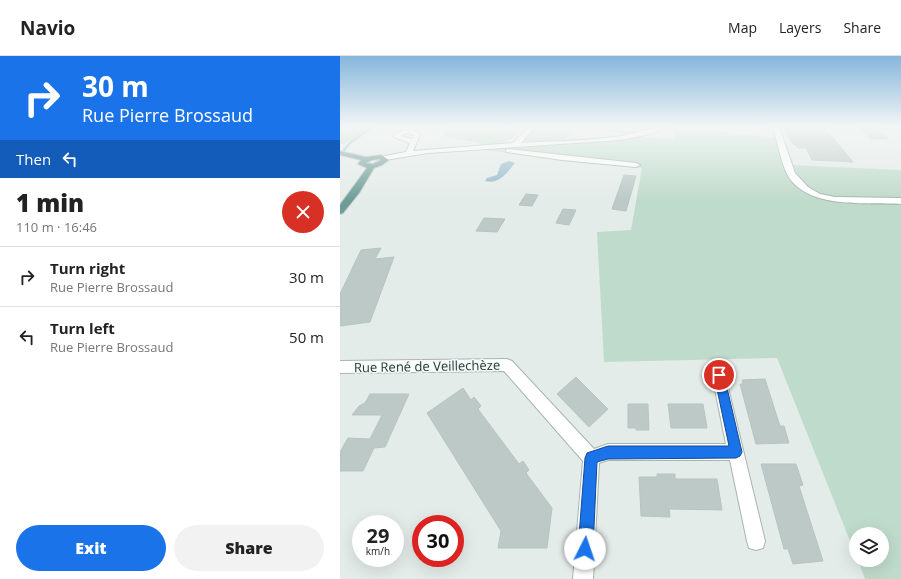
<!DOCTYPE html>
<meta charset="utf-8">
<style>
:root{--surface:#fff;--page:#f2f2f2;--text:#222;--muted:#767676;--line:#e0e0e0;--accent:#1a73e8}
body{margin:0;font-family:"Open Sans",sans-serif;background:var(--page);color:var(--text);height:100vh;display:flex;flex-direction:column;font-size:15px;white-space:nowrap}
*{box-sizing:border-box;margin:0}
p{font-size:13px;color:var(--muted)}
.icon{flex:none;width:22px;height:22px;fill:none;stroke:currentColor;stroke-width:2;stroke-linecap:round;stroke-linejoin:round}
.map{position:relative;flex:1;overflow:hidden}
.sheet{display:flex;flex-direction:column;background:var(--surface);width:340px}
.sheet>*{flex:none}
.top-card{background:#1a73e8;color:#fff;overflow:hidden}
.fabs{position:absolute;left:509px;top:471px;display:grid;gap:8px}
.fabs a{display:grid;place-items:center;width:40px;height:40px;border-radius:50%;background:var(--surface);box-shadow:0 4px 16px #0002;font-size:20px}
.speed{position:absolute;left:12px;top:459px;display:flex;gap:8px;font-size:20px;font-weight:700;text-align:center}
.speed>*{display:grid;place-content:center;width:52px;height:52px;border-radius:50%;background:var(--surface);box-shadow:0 4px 16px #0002;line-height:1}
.speed small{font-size:10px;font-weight:400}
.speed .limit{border:6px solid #d22;background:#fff;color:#111}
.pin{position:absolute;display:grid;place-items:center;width:34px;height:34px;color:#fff;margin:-17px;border:2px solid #fff;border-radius:50%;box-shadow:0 1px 4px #0007}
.me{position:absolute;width:44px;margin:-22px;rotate:4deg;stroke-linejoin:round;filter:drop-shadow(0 0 3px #0008)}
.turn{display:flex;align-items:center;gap:14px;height:84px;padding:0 16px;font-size:18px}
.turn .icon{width:52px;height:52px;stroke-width:2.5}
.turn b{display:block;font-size:28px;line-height:34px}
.then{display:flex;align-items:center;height:38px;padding:0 16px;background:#0003;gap:8px;font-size:15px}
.round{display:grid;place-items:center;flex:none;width:42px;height:42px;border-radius:21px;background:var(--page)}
.summary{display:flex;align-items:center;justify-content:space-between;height:68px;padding:0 16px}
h1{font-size:24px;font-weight:800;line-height:30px}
.button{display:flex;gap:8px;margin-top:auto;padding:8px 16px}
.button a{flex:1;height:46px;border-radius:24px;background:var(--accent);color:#fff;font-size:16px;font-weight:800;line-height:46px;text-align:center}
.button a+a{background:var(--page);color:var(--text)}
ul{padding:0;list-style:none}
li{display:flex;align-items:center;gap:12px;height:60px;padding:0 16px;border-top:1px solid var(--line)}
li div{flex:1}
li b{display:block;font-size:15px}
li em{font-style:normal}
header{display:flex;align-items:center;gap:24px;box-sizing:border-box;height:56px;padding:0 20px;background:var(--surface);border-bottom:1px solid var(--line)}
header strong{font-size:19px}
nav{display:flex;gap:22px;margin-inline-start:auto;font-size:14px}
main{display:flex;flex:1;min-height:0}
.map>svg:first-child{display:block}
.green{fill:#bfdbcb}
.water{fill:#92bacb}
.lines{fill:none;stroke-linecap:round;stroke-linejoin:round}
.stream{stroke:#92bacb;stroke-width:2.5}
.building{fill:#bcc9c6;stroke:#b7c5c1}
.minor-casing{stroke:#a7b4b1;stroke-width:2}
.major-casing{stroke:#c2c8c8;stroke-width:2}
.minor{fill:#fff;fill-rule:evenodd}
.major{fill:#6d9d97;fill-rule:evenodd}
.route{fill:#1a73e8;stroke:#114b97}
.labels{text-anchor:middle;stroke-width:3;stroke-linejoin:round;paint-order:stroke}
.near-street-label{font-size:13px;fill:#253c39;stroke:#f4f9f7}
</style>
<header>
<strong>Navio</strong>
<nav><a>Map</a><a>Layers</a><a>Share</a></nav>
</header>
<main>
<section class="sheet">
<div class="top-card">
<div class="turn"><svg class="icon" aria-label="right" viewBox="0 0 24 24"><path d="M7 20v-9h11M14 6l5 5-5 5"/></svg><div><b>30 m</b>Rue Pierre Brossaud</div></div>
<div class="then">Then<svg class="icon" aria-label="left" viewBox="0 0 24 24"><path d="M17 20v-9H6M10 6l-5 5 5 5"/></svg></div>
</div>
<div class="summary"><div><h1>1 min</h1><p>110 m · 16:46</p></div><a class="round" style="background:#d93025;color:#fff"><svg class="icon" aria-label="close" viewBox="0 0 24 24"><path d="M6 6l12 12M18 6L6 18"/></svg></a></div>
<ul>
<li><svg class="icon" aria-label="right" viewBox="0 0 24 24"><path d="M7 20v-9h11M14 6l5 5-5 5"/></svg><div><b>Turn right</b><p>Rue Pierre Brossaud</p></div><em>30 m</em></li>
<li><svg class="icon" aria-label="left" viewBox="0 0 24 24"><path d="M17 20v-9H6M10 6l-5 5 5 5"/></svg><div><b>Turn left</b><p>Rue Pierre Brossaud</p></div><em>50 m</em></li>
</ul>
<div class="button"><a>Exit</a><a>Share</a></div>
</section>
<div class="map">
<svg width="561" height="523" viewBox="0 0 561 523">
<rect width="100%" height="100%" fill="#e4ece9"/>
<g class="green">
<polygon points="0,71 29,71 16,82 0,89"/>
<path d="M 108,71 L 185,71 C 168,87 166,88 142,89 L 140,87 L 103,80 Z"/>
<polygon points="197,71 318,71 295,78 234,73 225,84 187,87 184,84"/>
<polygon points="333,72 389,76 389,78 444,82 445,93 450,109 561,114 561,523 525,523 518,504 542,504 542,478 516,478 516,500 437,302 264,306 257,176 291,174 302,112 144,94 297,81 334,83"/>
</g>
<path class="water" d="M 169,105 L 175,107 C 167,117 158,129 145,125 L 147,122 L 157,119 L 161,108 Z"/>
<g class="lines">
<polyline class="stream" points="4,94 10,87 32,71"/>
</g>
<g class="building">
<polygon points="443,71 484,71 513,106 472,104 466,92 458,92 456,89 453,88"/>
<polygon points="518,71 533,71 549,83 531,83"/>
<polygon points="284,119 296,120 286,155 272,153"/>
<polygon points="186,138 198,139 192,150 179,149"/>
<polygon points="223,153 236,154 229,169 216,167"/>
<polygon points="144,162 165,163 157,176 136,175"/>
<polygon points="41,192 35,203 54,201 30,266 0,270 0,238 21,194"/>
<polygon points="236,321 268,353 249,371 217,338"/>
<polygon points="425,323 440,370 444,370 449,387 416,388 400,328 403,328 402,324"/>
<polygon points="123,332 131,344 134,341 141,350 138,353 179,408 183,405 189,414 186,417 212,452 207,492 158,492 161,475 87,357"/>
<polygon points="30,338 69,338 45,391 34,392 23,415 0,415 0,396 8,382 30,383 42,359 12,359 19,350 25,347"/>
<polygon points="288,348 308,348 309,374 296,374 296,372 288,372"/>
<polygon points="328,348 363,348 367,372 331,372"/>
<polygon points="421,408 456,408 463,429 459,430 483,505 453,508 448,493 444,493"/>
<polygon points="317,418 335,418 335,423 377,423 382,454 329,453 330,461 301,460 299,421 317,421"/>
</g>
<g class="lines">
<defs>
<g id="minor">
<path d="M 189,71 L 195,71 L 181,87 C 214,85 248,85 281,80 C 292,78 317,70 326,71 L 310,78 L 280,84 L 88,97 L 45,104 L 41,102 L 45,100 L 66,96 L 70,87 L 54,81 L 55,78 C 63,73 73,71 80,78 L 73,95 L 173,87 ZM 67,77 L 74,79 L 72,83 L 60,80 Z"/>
<path d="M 433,71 L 439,71 L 455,117 L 468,131 L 480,138 L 495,141 L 561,142 L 561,148 C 527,146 466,154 447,118 C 441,106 437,84 433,71 Z"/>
<polygon points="168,93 296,107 300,109 296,111 222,104 166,96 166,94"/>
<polygon points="167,303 172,305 254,393 268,388 386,388 372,319 374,315 379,313 384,315 425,485 423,492 416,494 409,492 407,485 390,404 268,404 259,407 253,523 233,523 243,405 164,315 0,317 0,305"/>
</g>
<path id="major" d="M 0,95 L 26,101 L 41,99 L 49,104 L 42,109 L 34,112 L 19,137 L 3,157 L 0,158 L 0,149 L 27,112 L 18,108 L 21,104 L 0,99 ZM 39,103 L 41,104 L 33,108 L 26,107 L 32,104 Z"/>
</defs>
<use href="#minor" class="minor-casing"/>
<use href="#major" class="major-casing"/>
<use href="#minor" class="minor"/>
<use href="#major" class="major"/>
</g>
<linearGradient id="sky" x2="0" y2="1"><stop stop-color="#85b6dc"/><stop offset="0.49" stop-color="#f3f6f5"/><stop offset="1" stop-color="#f3f6f5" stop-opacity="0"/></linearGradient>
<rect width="561" height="144" fill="url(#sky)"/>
<polygon class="route" points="379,314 383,315 384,319 402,396 400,400 396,402 268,403 257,406 253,493 251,498 245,500 240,498 238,493 245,402 247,397 268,390 389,390 374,319 375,315"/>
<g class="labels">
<g class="near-street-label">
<text transform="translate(87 310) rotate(-1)" y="5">Rue René de Veillechèze</text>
</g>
</g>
</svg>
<div class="fabs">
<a><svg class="icon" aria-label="layers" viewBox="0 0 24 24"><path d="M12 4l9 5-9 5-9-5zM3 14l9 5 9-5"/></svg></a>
</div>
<div class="speed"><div>29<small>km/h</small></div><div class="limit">30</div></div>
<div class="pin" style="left:379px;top:319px;background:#d93025"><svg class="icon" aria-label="arrive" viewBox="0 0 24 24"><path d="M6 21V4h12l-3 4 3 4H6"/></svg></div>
<svg class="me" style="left:245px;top:493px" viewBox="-20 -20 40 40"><circle r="19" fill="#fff"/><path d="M0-13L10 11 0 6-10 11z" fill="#1a73e8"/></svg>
</div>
</main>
